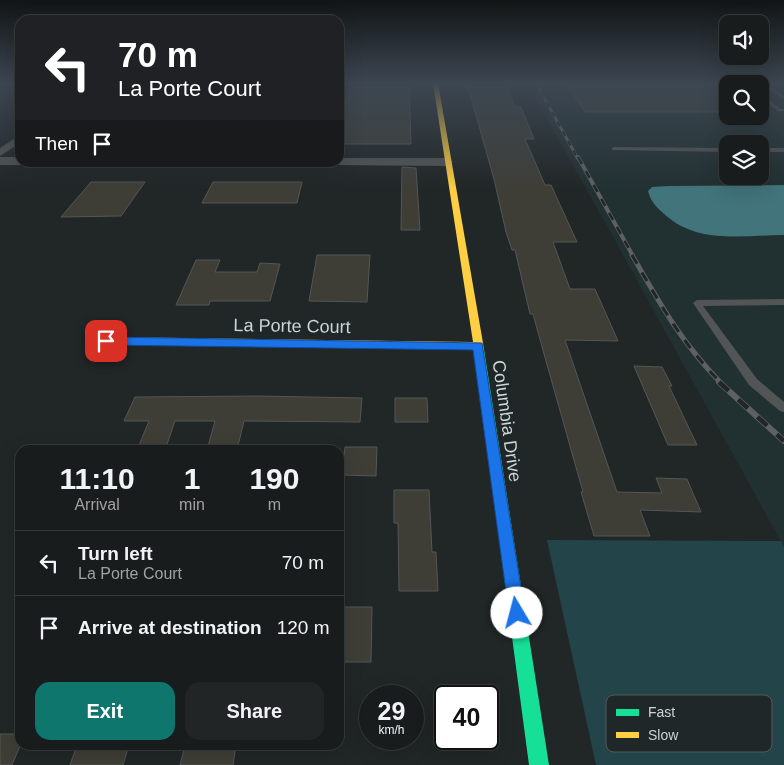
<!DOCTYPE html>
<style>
:root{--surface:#191c1c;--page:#222525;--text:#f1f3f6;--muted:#9fa1a3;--line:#373a3b;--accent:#0f766e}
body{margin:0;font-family:Arial,sans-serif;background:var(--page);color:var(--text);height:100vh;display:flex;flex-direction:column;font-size:19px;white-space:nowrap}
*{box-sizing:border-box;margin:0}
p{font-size:16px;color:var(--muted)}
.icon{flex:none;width:28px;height:28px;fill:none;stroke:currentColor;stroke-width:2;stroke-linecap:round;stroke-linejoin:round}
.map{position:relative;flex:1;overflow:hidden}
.side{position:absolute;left:15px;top:445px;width:329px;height:305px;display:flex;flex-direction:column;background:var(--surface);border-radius:15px;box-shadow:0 5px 20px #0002,0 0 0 1px var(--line)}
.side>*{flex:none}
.guide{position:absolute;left:15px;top:15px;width:329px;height:152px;border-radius:15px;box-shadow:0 5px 20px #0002,0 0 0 1px var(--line);background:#202124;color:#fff;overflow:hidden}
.controls{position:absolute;left:719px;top:15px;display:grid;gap:10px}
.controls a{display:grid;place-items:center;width:50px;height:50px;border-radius:10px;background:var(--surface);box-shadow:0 5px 20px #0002,0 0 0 1px var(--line);font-size:25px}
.speed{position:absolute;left:359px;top:685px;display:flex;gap:10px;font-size:25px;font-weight:700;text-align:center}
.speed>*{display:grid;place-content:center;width:65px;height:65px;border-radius:50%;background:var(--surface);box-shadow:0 5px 20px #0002,0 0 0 1px var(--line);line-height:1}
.speed small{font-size:12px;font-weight:400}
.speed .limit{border:2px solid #111;border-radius:8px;background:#fff;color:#111}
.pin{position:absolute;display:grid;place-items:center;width:42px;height:42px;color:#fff;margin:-21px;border-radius:10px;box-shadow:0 2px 8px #0006}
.me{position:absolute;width:55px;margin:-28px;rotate:352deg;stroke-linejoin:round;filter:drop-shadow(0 0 4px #0008)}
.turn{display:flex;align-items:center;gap:18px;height:105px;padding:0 20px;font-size:22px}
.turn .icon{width:65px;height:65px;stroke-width:2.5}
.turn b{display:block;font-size:35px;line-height:42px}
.then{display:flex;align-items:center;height:48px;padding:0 20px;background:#0003;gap:10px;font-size:19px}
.eta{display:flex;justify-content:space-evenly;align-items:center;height:85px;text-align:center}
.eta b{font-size:30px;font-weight:700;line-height:35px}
.cta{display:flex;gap:10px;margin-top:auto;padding:10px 20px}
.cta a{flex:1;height:58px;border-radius:15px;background:var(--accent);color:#fff;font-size:20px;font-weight:700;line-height:58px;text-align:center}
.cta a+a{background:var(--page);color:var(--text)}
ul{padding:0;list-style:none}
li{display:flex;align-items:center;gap:15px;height:65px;padding:0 20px;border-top:1px solid var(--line)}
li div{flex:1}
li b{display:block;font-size:19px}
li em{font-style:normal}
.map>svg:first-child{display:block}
.built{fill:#213031;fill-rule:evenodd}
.green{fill:#234549}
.water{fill:#42747b}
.building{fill:#3e3e37;stroke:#555655}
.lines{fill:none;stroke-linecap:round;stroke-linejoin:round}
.lane{fill:#525555;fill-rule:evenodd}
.street{fill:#525555;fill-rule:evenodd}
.fast{fill:#16e098;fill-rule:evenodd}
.slow{fill:#ffcf43;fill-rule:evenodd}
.rail-far3-casing{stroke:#5e6161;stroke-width:3}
.rail-far2-casing{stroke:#5e6161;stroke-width:4}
.rail-far1-casing{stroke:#5e6161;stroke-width:5}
.rail-casing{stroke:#5e6161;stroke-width:6}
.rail-far3{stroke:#1f2728;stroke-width:2;stroke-dasharray:5.5;stroke-linecap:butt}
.rail-far2{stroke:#1f2728;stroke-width:2.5;stroke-dasharray:8;stroke-linecap:butt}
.rail-far1{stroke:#1f2728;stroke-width:3;stroke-dasharray:10;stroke-linecap:butt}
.rail{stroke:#1f2728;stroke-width:4.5;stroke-dasharray:13;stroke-linecap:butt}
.route{fill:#1a73e8;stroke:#114b97}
.labels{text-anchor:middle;stroke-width:5;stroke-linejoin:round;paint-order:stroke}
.street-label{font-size:18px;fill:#ced3d4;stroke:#1f2728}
.key{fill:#1f2728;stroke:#545b5c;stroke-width:1}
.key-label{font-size:14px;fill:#ced3d4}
</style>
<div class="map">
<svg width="784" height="765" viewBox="0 0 784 765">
<rect width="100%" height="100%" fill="#212626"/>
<path class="built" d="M 527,83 L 784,83 L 784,547 L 608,228 ZM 728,84 L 760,84 L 760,116 L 728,116 ZM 728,144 L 760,144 L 760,176 L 728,176 Z"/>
<polygon class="green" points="547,540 781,541 784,547 784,765 596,765"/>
<path class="water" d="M 784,185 L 784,235 C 745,235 701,244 669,218 C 659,210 651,203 648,191 L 652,187 L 668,186 Z"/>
<g class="building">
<polygon points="565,83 708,83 728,99 728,112 585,112"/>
<polygon points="348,87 409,87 411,144 339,144"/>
<polygon points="468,87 506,87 515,107 521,107 534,139 525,139 545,185 551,185 577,242 553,242 570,289 595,289 618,341 565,340 617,492 662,493 656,478 687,479 701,512 640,510 650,536 594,536 581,492 583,492 544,354 533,314 530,314 515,250 512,250 506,232 494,179"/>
<polygon points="402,167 416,168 420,230 401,230"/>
<polygon points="91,182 145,182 121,216 61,217"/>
<polygon points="213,182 302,182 297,203 202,203"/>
<polygon points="317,255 370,255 367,302 309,301"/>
<polygon points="196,260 220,260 215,272 257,272 260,263 280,264 270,301 210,301 209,305 176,305"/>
<polygon points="634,366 662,367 672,386 669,386 697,445 668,445"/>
<polygon points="258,396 362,398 360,422 244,421 237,450 207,450 215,421 175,421 165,450 137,450 149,421 124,421 135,397"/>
<polygon points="395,398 427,398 428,422 395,422"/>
<polygon points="345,447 377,447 376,476 342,475"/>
<polygon points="394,490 429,490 432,552 436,552 438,591 399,591 398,523 394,523"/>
<polygon points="339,607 372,607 371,662 339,662"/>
<polygon points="0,734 20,734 20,746 12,765 0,765"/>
<polygon points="77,745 129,745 123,765 70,765"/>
<polygon points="185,745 236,745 233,765 180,765"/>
</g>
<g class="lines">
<g class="lane">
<polygon points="760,83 766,83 784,96 784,99"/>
<polygon points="760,94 781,109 784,109 784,111 778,111 760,97"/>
<polygon points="614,147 728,148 728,152 612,150 612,148"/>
<rect x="760" y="148" width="24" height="4"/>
<polygon points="784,299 784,305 703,306 757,379 784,402 784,412 780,411 749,385 693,303 697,300"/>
</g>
<g class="street">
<polygon points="20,135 20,143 0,156 0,148"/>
<polygon points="0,157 20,157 20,162 25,162 20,165 0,165"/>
<polygon points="339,158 447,158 453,162 447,166 335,165 333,162 339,162"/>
</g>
<polygon class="fast" points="478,339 483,343 549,765 529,765 473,343"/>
<polygon class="slow" points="433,83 438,83 483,343 482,349 102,344 101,341 102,338 106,337 473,342"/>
<defs>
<polyline id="rail-far3" points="536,83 578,159"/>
<polyline id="rail-far2" points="578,157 633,256"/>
<path id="rail-far1" d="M 632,255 C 660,304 681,342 721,383"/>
<polyline id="rail" points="719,382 784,441"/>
</defs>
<use href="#rail-far3" class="rail-far3-casing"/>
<use href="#rail-far2" class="rail-far2-casing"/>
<use href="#rail-far1" class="rail-far1-casing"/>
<use href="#rail" class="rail-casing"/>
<use href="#rail-far3" class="rail-far3"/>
<use href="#rail-far2" class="rail-far2"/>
<use href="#rail-far1" class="rail-far1"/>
<use href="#rail" class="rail"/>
</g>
<linearGradient id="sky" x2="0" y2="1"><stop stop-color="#121515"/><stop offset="0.44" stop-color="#3d4752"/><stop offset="1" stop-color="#3d4752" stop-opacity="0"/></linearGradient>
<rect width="784" height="190" fill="url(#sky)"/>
<polygon class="route" points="106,337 482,343 525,613 523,618 517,621 511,618 509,613 473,350 106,345 101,341"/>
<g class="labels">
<g class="street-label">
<text transform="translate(292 326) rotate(1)" y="6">La Porte Court</text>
<text transform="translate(507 421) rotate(82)" y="6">Columbia Drive</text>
</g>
</g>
<rect x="606" y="695" width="166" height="57" rx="8" class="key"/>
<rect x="616" y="709" width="23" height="7" fill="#16e098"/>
<rect x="616" y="732" width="23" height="6" fill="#ffcf43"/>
<g class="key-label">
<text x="648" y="717">Fast</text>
<text x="648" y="740">Slow</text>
</g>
</svg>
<div class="controls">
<a><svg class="icon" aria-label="sound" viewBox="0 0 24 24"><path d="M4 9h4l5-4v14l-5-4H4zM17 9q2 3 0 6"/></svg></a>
<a><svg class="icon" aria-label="search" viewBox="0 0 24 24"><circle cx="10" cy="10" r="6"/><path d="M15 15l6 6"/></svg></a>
<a><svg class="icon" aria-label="layers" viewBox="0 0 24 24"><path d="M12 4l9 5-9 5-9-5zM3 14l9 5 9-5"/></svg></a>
</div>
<div class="speed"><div>29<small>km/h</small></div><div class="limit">40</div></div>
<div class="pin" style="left:106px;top:341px;background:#d93025"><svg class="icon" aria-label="arrive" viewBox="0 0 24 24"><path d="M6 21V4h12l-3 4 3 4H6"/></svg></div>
<svg class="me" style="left:517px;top:613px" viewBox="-20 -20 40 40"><circle r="19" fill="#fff"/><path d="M0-13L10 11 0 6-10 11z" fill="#1a73e8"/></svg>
<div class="guide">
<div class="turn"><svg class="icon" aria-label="left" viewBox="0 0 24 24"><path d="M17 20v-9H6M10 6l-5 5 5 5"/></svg><div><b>70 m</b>La Porte Court</div></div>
<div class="then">Then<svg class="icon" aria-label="arrive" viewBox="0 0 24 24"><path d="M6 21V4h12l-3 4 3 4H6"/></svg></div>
</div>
<section class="side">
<div class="eta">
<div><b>11:10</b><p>Arrival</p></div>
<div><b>1</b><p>min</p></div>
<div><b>190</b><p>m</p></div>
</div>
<ul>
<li><svg class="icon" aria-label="left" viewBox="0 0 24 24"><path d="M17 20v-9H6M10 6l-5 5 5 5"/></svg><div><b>Turn left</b><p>La Porte Court</p></div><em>70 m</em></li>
<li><svg class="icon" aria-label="arrive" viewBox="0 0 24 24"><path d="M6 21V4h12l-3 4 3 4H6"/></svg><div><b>Arrive at destination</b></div><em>120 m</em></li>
</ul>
<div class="cta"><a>Exit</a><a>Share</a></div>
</section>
</div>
